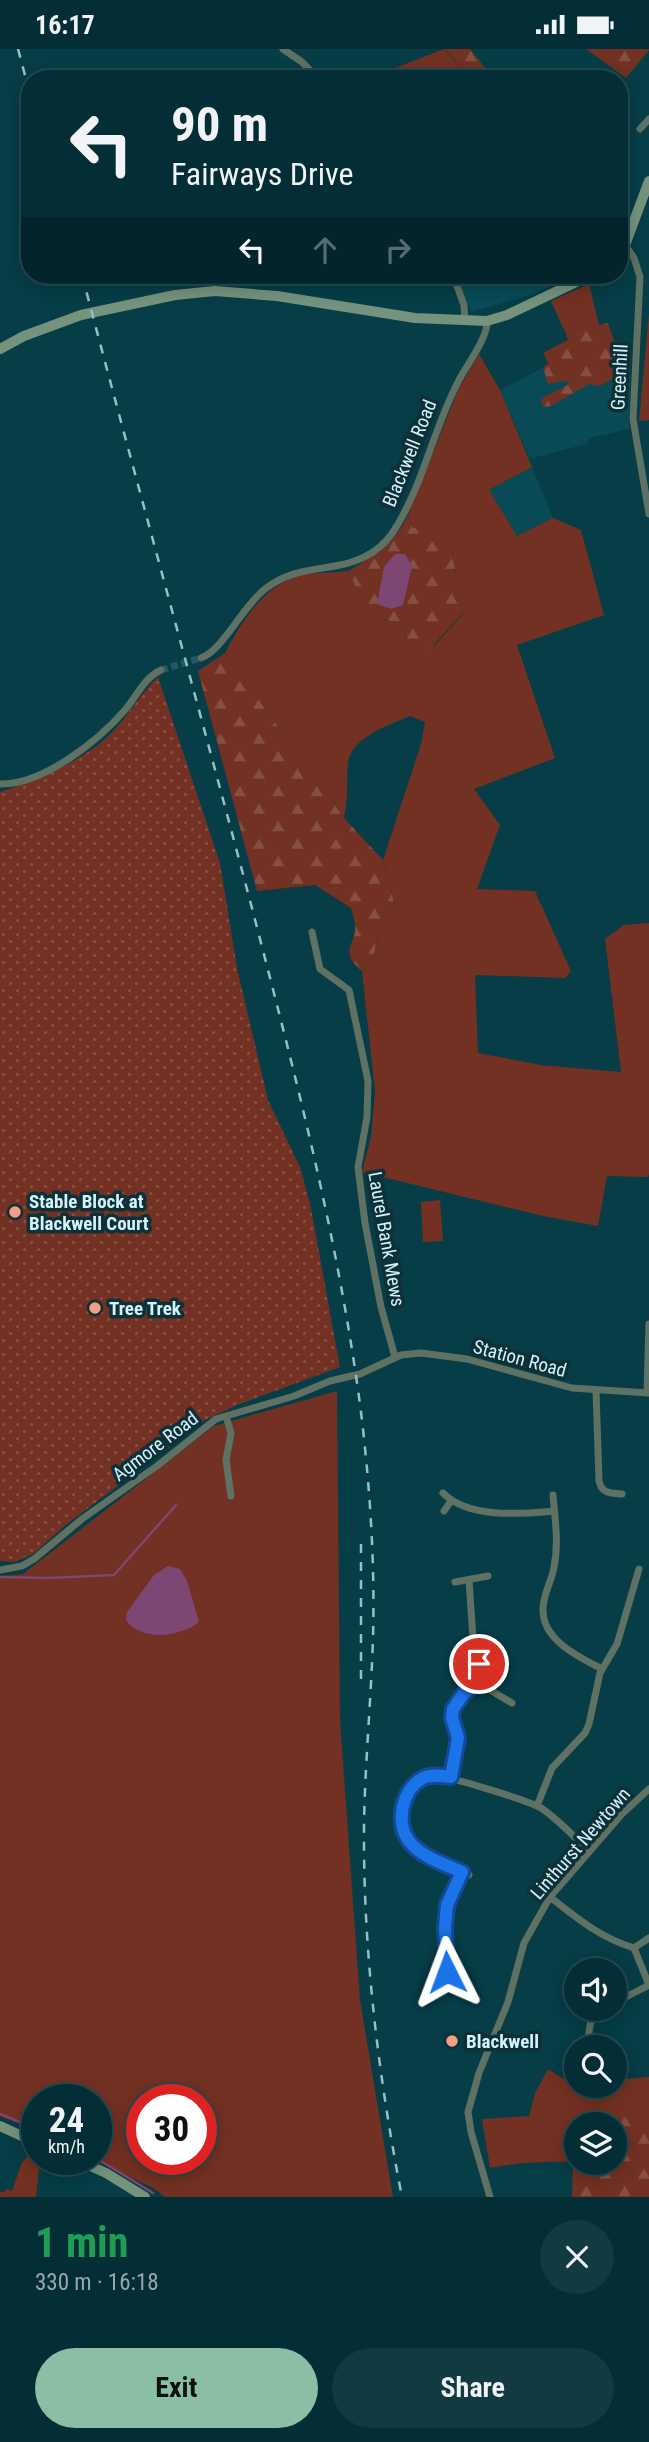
<!DOCTYPE html>
<meta charset="utf-8">
<style>
:root{--surface:#042e35;--page:#123a41;--text:#f1f3f6;--muted:#97a8ad;--line:#254a50;--accent:#8abfa5}
body{margin:0;font-family:"Roboto Condensed",sans-serif;background:var(--page);color:var(--text);height:100vh;display:flex;flex-direction:column;font-size:26px;white-space:nowrap}
*{box-sizing:border-box;margin:0}
p{font-size:23px;color:var(--muted)}
.icon{flex:none;width:38px;height:38px;fill:none;stroke:currentColor;stroke-width:2;stroke-linecap:round;stroke-linejoin:round}
.map{position:relative;height:2148px;overflow:hidden}
.sheet{display:flex;flex-direction:column;background:var(--surface);flex:1}
.sheet>*{flex:none}
.banner{position:absolute;left:21px;top:21px;width:607px;height:214px;border-radius:28px;box-shadow:0 4px 18px #0003,0 0 0 2px var(--line);background:#042e35;color:var(--text);overflow:hidden}
.fabs{position:absolute;left:564px;top:1909px;display:grid;gap:14px}
.fabs a{display:grid;place-items:center;width:63px;height:63px;border-radius:50%;background:var(--surface);box-shadow:0 4px 18px #0003,0 0 0 2px var(--line);font-size:35px}
.speed{position:absolute;left:21px;top:2035px;display:flex;gap:14px;font-size:35px;font-weight:700;text-align:center}
.speed>*{display:grid;place-content:center;width:91px;height:91px;border-radius:50%;background:var(--surface);box-shadow:0 4px 18px #0003,0 0 0 2px var(--line);line-height:1}
.speed small{font-size:18px;font-weight:400}
.speed .limit{border:10px solid #d22;background:#fff;color:#111}
.pin{position:absolute;display:grid;place-items:center;width:60px;height:60px;color:#fff;margin:-30px;border:4px solid #fff;border-radius:50%;box-shadow:0 2px 7px #0007}
.me{position:absolute;width:77px;margin:-38px;rotate:357deg;stroke-linejoin:round;filter:drop-shadow(0 0 5px #0008)}
.turn{display:flex;align-items:center;gap:24px;height:147px;padding:0 35px;font-size:32px}
.turn .icon{width:91px;height:91px;stroke-width:2.5}
.turn b{display:block;font-size:49px;line-height:60px}
.lanes{display:flex;align-items:center;height:66px;padding:0 35px;background:#0003;justify-content:center;gap:35px;direction:ltr}
.lanes .off{opacity:.35}
.round{display:grid;place-items:center;flex:none;width:74px;height:74px;border-radius:37px;background:var(--page)}
.headline{display:flex;align-items:center;justify-content:space-between;height:119px;padding:0 35px}
h1{font-size:42px;font-weight:700;line-height:52px;color:#1e9e55}
.primary-button{display:flex;gap:14px;margin-top:auto;padding:14px 35px}
.primary-button a{flex:1;height:80px;border-radius:42px;background:var(--accent);color:#111;font-size:28px;font-weight:700;line-height:80px;text-align:center}
.primary-button a+a{background:var(--page);color:var(--text)}
.status{display:flex;justify-content:space-between;align-items:center;height:49px;padding:0 35px;background:var(--surface);direction:ltr}
.status svg{height:19px;fill:currentColor}
.map>svg:first-child{display:block}
.built{fill:#084a56}
.green{fill:#723122;fill-rule:evenodd}
.forest{fill:url(#forest-firs)}
.park{fill:url(#park-dots)}
.water{fill:#7d4673}
.lines{fill:none;stroke-linecap:round;stroke-linejoin:round}
.stream{stroke:#7d4673;stroke-width:2.5}
.street-tunnel{stroke:#255862;stroke-width:7;stroke-dasharray:7 3.5;stroke-linecap:butt}
.street{stroke:#5e7163;stroke-width:7}
.secondary{stroke:#74927c;stroke-width:10}
.rail{stroke:#98bec7;stroke-width:2.5;stroke-dasharray:9 9;stroke-linecap:butt}
.route-casing{stroke:#114b97;stroke-width:18}
.route{stroke:#1a73e8;stroke-width:12}
.poi-dot{fill:#f49e8a;stroke:#0e3138;stroke-width:2.5}
.labels{text-anchor:middle;stroke-width:7;stroke-linejoin:round;paint-order:stroke}
.street-label{font-size:19px;fill:#d3f2fa;stroke:#0e3138}
.poi-label{font-size:19px;font-weight:bold;fill:#d3f2fa;stroke:#0e3138;text-anchor:start}
</style>
<div class="status"><b>16:17</b><svg viewBox="0 0 49 12"><path d="M0 12V9h3v3zM5 12V6h3v6zM10 12V3h3v9zM15 12V0h3v12zM26 1h20v11H26zM47 4h2v5h-2z"/></svg></div>
<div class="map">
<svg width="649" height="2148" viewBox="0 0 649 2148">
<defs>
<pattern id="forest-firs" width="22" height="20" patternUnits="userSpaceOnUse" patternTransform="scale(1.75)"><rect width="22" height="20" fill="#723122"/><path d="M5 1l3.5 6h-7zM16 11l3.5 6h-7z" fill="#854f43"/></pattern>
<pattern id="park-dots" width="8" height="8" patternUnits="userSpaceOnUse" patternTransform="scale(1.75)"><rect width="8" height="8" fill="#723122"/><path d="M2 2h.1M6 6h.1" fill="none" stroke="#854f43" stroke-width="1.8" stroke-linecap="round"/></pattern>
</defs>
<rect width="100%" height="100%" fill="#063d47"/>
<g class="built">
<polygon points="455,226 573,226 533,245 471,263"/>
<polygon points="589,235 599,276 608,274 614,292 631,294 629,380 590,389 586,395 530,410 500,341 548,316 543,304 568,291 551,252"/>
<polygon points="532,418 553,469 517,487 489,441"/>
</g>
<g class="green">
<polygon points="444,0 471,30 367,30"/>
<polygon points="589,235 599,276 565,283 551,252"/>
<polygon points="649,264 649,371 639,372"/>
<path d="M 479,305 L 500,341 L 532,418 L 489,441 L 517,487 L 553,469 L 581,481 L 604,566 L 517,596 L 555,709 L 474,740 L 500,776 L 477,840 L 535,842 L 571,922 L 565,929 L 475,926 L 478,1004 L 541,1016 L 621,1023 L 605,890 L 624,876 L 649,874 L 649,1125 L 648,1128 L 607,1127 L 598,1177 L 543,1167 L 362,1123 L 371,1088 L 375,1042 L 362,922 L 373,913 L 377,889 L 396,861 L 383,811 L 421,695 L 425,673 L 410,667 C 389,676 350,689 348,715 C 346,736 349,747 344,769 L 225,604 C 240,575 264,536 299,527 C 314,523 332,524 348,522 L 370,568 L 401,574 L 409,599 L 435,596 L 463,565 L 451,496 L 413,479 L 408,466 L 458,341 Z"/>
<polygon points="440,1151 443,1192 423,1193 421,1153"/>
<path d="M 337,1342 L 340,1671 L 360,1951 L 393,2148 L 165,2148 L 153,2139 L 94,2111 L 96,2110 L 96,2051 L 37,2051 L 37,2082 L 0,2067 L 0,1527 L 23,1525 L 214,1377 ZM 142,2051 L 201,2051 L 201,2110 L 142,2110 Z"/>
<path d="M 548,2020 L 562,2029 L 576,2029 L 576,2037 L 614,2037 L 614,2031 L 649,2028 L 649,2066 L 595,2075 L 576,2076 L 576,2113 C 544,2112 522,2113 490,2119 L 482,2070 L 529,2067 L 535,2044 Z"/>
<polygon points="32,2103 37,2104 37,2110 40,2111 36,2148 0,2148 0,2142 3,2144 6,2140 12,2142 22,2113"/>
</g>
<g class="forest">
<polygon points="445,0 470,0 494,30 471,30"/>
<polygon points="586,0 649,0 649,1 626,29"/>
<path d="M 608,274 L 614,292 L 631,294 L 630,320 L 600,337 L 589,335 L 551,357 L 543,358 L 541,351 C 549,343 561,341 570,334 L 565,332 L 548,335 L 543,318 L 549,315 L 543,304 L 568,291 L 565,283 Z"/>
<path d="M 408,466 L 413,479 L 432,478 L 451,496 L 463,564 L 419,612 L 409,599 L 401,574 L 370,568 L 348,522 C 379,504 391,499 408,466 Z"/>
<path d="M 225,604 L 344,769 L 383,811 L 396,861 L 377,889 L 373,913 L 362,922 C 337,901 357,896 355,876 C 355,870 352,864 351,859 L 315,836 L 257,842 L 198,622 Z"/>
<polygon points="649,2064 649,2148 572,2148 573,2113 614,2114 614,2076 595,2074"/>
</g>
<path class="park" d="M 158,628 L 220,814 L 237,919 L 268,1051 L 300,1118 L 310,1154 L 340,1318 L 237,1356 L 205,1371 L 67,1475 L 33,1505 L 14,1513 L 0,1512 L 0,743 C 37,732 92,708 117,678 C 131,662 142,643 158,628 Z"/>
<g class="water">
<polygon points="395,505 405,505 412,517 403,556 391,560 377,555 384,518"/>
<path d="M 168,1517 L 180,1520 L 187,1532 L 199,1573 C 181,1588 141,1593 126,1571 L 127,1563 L 154,1526 Z"/>
</g>
<g class="lines">
<g class="stream">
<polyline points="0,1528 49,1529 114,1526 176,1456"/>
<polyline points="0,2065 37,2080"/>
<polyline points="96,2109 153,2144"/>
</g>
<polyline class="street-tunnel" points="161,621 201,609"/>
<g class="street">
<polyline points="283,0 302,13 318,30"/>
<polyline points="640,80 649,70"/>
<polyline points="625,196 634,209 640,228 633,370 649,465"/>
<polyline points="453,226 464,256 465,272"/>
<path d="M 201,609 C 223,601 242,558 265,540 C 300,512 338,526 373,503 C 384,496 392,486 398,475 C 424,431 434,379 458,333 C 466,317 488,289 487,272"/>
<path d="M 0,735 C 43,736 98,692 125,661 C 137,647 144,629 161,621"/>
<polyline points="312,883 320,920 349,941 368,1032 367,1068 358,1118 365,1174 381,1258 395,1308"/>
<path d="M 596,1342 L 599,1432 C 602,1445 610,1444 622,1445"/>
<polyline points="647,1344 649,1275"/>
<polyline points="226,1367 231,1384 226,1411 231,1447"/>
<path d="M 443,1444 C 469,1470 520,1465 554,1462"/>
<path d="M 553,1446 C 555,1470 559,1494 554,1518 C 552,1532 543,1545 543,1560 C 542,1591 579,1608 602,1620"/>
<polyline points="444,1462 451,1452"/>
<polyline points="0,1521 22,1517 34,1510 82,1470 157,1417 216,1370 294,1347 330,1332 360,1325 401,1306 421,1304 467,1310 572,1339 649,1344"/>
<polyline points="455,1533 488,1527"/>
<polyline points="478,1634 512,1654"/>
<polyline points="451,1728 458,1689 452,1669 453,1660 464,1644 478,1634 479,1614 473,1590 469,1531"/>
<polyline points="537,1757 552,1719 585,1684 589,1675 600,1624 617,1595 639,1520"/>
<path d="M 469,1826 C 442,1815 407,1804 403,1771 C 401,1762 403,1753 408,1745 C 413,1736 421,1728 432,1727 C 444,1725 529,1752 541,1759 C 558,1770 574,1788 589,1802"/>
<path d="M 550,1848 C 578,1870 599,1888 634,1899 L 649,1936"/>
<polyline points="634,1899 649,1889"/>
<polyline points="447,1923 445,1879 447,1856 462,1823"/>
<polyline points="435,1924 461,1922"/>
<polyline points="614,1954 649,1936"/>
<path d="M 589,1994 C 588,1980 590,1969 600,1960"/>
<polyline points="490,2148 471,2083 468,2063 479,2024 508,1953 524,1894 550,1848 622,1765 649,1740"/>
</g>
<g class="secondary">
<polyline points="620,203 625,196 649,132"/>
<polyline points="0,300 24,287 81,266 175,246 215,242 277,247 415,269 487,272 507,266 591,226"/>
<polyline points="0,2077 37,2094"/>
<polyline points="75,2110 106,2124 145,2148"/>
</g>
<g class="rail">
<polyline points="18,0 30,45"/>
<path d="M 82,226 C 138,439 197,651 253,863 C 296,1029 339,1193 361,1363 C 370,1438 375,1514 373,1589 C 371,1652 365,1714 364,1776 C 363,1901 378,2026 402,2148"/>
<polyline points="361,1630 361,1486"/>
</g>
</g>
<g class="lines">
<defs>
<path id="route" d="M 447,1923 L 445,1879 L 447,1856 L 462,1823 C 444,1815 421,1808 409,1792 C 395,1774 402,1740 423,1729 C 432,1725 442,1727 451,1728 L 458,1689 L 452,1669 L 453,1660 L 464,1644 L 478,1634 L 479,1615"/>
</defs>
<use href="#route" class="route-casing"/>
<use href="#route" class="route"/>
</g>
<g class="poi-dot">
<circle cx="15" cy="1163" r="7"/>
<circle cx="95" cy="1259" r="7"/>
<circle cx="452" cy="1992" r="7"/>
</g>
<g class="labels">
<g class="street-label">
<text transform="translate(619 328) rotate(-87)" y="7">Greenhill</text>
<text transform="translate(409 404) rotate(-68)" y="7">Blackwell Road</text>
<text transform="translate(387 1190) rotate(80)" y="7">Laurel Bank Mews</text>
<text transform="translate(520 1309) rotate(15)" y="7">Station Road</text>
<text transform="translate(155 1397) rotate(-37)" y="7">Agmore Road</text>
<text transform="translate(580 1794) rotate(-49)" y="7">Linthurst Newtown</text>
</g>
<g class="poi-label">
<text x="29" y="1159">Stable Block at<tspan x="29" dy="22">Blackwell Court</tspan></text>
<text x="109" y="1266">Tree Trek</text>
<text x="466" y="1999">Blackwell</text>
</g>
</g>
</svg>
<div class="fabs">
<a><svg class="icon" aria-label="sound" viewBox="0 0 24 24"><path d="M4 9h4l5-4v14l-5-4H4zM17 9q2 3 0 6"/></svg></a>
<a><svg class="icon" aria-label="search" viewBox="0 0 24 24"><circle cx="10" cy="10" r="6"/><path d="M15 15l6 6"/></svg></a>
<a><svg class="icon" aria-label="layers" viewBox="0 0 24 24"><path d="M12 4l9 5-9 5-9-5zM3 14l9 5 9-5"/></svg></a>
</div>
<div class="speed"><div>24<small>km/h</small></div><div class="limit">30</div></div>
<div class="pin" style="left:479px;top:1615px;background:#d93025"><svg class="icon" aria-label="arrive" viewBox="0 0 24 24"><path d="M6 21V4h12l-3 4 3 4H6"/></svg></div>
<svg class="me" style="left:447px;top:1923px" viewBox="-20 -20 40 40"><path d="M0-17L14 15 0 8-14 15z" fill="#1a73e8" stroke="#fff" stroke-width="4"/></svg>
<div class="banner">
<div class="turn"><svg class="icon" aria-label="left" viewBox="0 0 24 24"><path d="M17 20v-9H6M10 6l-5 5 5 5"/></svg><div><b>90 m</b>Fairways Drive</div></div>
<div class="lanes"><svg class="icon" aria-label="left" viewBox="0 0 24 24"><path d="M17 20v-9H6M10 6l-5 5 5 5"/></svg><svg class="icon off" aria-label="ahead" viewBox="0 0 24 24"><path d="M12 20V5M6 11l6-6 6 6"/></svg><svg class="icon off" aria-label="right" viewBox="0 0 24 24"><path d="M7 20v-9h11M14 6l5 5-5 5"/></svg></div>
</div>
</div>
<section class="sheet">
<div class="headline"><div><h1>1 min</h1><p>330 m · 16:18</p></div><a class="round"><svg class="icon" aria-label="close" viewBox="0 0 24 24"><path d="M6 6l12 12M18 6L6 18"/></svg></a></div>
<div class="primary-button"><a>Exit</a><a>Share</a></div>
</section>
